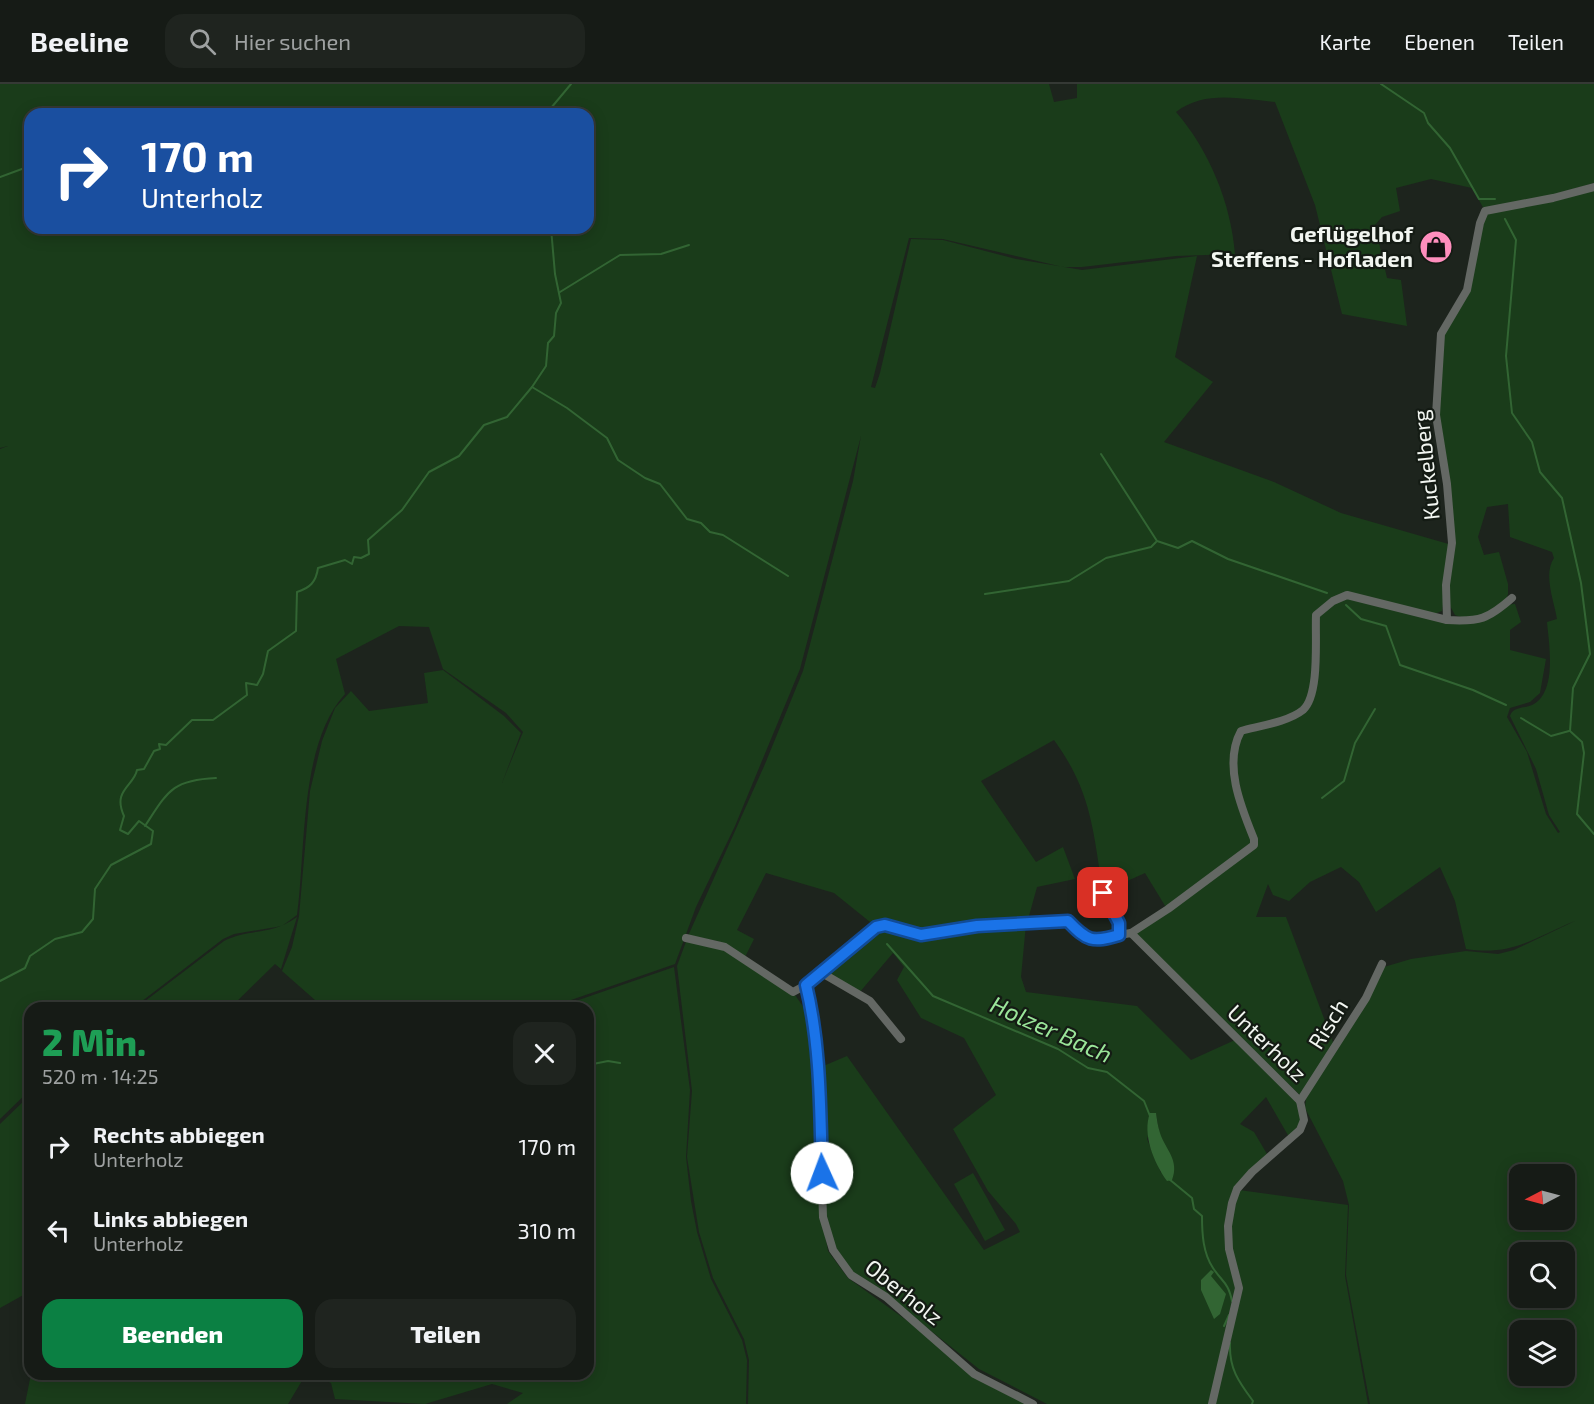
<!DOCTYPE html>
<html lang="de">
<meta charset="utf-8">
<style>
:root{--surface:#161b16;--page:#1f241f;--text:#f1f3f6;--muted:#9ea1a1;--line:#353935;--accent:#0b8043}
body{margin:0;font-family:"Exo 2",sans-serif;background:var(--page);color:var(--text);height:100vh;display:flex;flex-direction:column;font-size:22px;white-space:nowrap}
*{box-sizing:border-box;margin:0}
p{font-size:20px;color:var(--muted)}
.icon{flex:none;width:33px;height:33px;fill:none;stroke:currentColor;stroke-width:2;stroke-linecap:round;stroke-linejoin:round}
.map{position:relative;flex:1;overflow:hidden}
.details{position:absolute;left:24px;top:918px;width:570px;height:378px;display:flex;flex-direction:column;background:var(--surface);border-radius:18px;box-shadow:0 3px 15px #0003,0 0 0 2px var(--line)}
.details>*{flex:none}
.hud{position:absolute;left:24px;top:24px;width:570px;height:126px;border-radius:18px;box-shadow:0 3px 15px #0003,0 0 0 2px var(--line);background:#1a4fa0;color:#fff;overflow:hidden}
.needle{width:39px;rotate:264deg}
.fabs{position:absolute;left:1509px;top:1080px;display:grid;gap:12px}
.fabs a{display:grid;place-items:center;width:66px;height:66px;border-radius:12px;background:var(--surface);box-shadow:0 3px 15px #0003,0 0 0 2px var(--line);font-size:30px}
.pin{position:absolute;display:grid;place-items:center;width:51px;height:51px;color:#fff;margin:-26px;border-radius:12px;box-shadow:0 3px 9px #0006}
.me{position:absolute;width:66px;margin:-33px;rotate:358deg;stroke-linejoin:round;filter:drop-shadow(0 0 4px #0008)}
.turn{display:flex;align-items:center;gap:21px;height:126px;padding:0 18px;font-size:27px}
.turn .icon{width:78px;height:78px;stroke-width:2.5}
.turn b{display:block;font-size:42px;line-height:51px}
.round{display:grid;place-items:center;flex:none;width:63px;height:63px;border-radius:18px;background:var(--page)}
.summary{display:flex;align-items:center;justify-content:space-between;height:102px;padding:0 18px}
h1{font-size:36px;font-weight:800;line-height:45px;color:#1e9e55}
.primary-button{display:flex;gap:12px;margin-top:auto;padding:12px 18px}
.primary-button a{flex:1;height:69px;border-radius:18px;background:var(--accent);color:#fff;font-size:24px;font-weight:800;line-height:69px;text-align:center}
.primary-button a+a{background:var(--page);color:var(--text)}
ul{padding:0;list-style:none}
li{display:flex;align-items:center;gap:18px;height:84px;padding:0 18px}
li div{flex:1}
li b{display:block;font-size:22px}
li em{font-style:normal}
header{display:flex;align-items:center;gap:36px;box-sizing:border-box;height:84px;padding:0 30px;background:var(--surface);border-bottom:2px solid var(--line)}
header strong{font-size:28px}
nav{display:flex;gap:33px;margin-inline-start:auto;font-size:21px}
.search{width:420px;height:54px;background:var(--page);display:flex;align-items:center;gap:15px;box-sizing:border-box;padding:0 21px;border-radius:18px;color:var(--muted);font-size:22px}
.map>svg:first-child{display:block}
.green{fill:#1a3c1a;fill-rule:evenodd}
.water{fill:#326533}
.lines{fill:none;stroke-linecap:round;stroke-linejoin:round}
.stream{stroke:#326533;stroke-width:2}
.minor{stroke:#646864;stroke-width:8}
.route-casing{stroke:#114b97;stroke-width:15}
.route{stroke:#1a73e8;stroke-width:10}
.labels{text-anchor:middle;stroke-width:4.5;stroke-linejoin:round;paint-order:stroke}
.poi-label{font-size:22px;font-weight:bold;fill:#f2f6f1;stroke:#141b14;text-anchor:end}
.street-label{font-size:22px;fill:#f2f6f1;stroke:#141b14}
.water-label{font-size:24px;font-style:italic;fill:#9ae599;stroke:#141b14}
</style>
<header>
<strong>Beeline</strong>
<div class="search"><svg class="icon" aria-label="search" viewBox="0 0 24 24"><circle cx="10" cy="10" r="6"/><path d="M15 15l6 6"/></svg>Hier suchen</div>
<nav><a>Karte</a><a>Ebenen</a><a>Teilen</a></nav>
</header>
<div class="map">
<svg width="1594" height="1320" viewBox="0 0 1594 1320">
<rect width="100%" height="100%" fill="#1d241d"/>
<g class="green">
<path d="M 0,0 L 1049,0 L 1054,18 L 1077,14 L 1077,0 L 1594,0 L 1594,99 L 1552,111 L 1484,125 L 1472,104 L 1431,95 L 1396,104 L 1400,127 L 1382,133 L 1375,141 L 1387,194 L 1401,196 L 1407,242 L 1342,230 L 1315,121 L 1275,18 C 1240,15 1205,6 1176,28 C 1209,66 1231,119 1235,170 L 1176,172 L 1082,183 L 1063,183 L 943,155 L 909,154 L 871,303 L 875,304 L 880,289 L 911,155 L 943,156 L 1016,175 L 1082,186 L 1197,172 L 1175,273 L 1213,298 L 1164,358 L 1274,398 L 1341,429 L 1452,461 L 1442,527 L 1434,530 L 1398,521 L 1397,524 C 1425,529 1449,543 1479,538 C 1493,536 1503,519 1515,520 L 1521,538 L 1510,546 L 1510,566 L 1546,575 L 1540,609 L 1530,618 L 1510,624 L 1507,633 L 1527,668 L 1546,730 L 1558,749 L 1560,748 L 1549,731 L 1536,685 L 1510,632 C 1513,622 1525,625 1534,620 C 1557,606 1549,560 1547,538 L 1557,535 C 1554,517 1543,490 1554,474 L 1552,468 L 1510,453 L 1508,420 L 1487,423 L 1478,453 L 1484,471 L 1499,468 L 1508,500 L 1508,510 L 1504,520 L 1486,533 L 1466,535 L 1455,531 L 1449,520 L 1448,509 L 1454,458 L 1449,400 L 1437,331 L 1442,248 L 1469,206 L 1481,139 L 1488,127 L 1594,101 L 1594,1320 L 1370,1320 L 1346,1191 L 1349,1121 L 1343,1097 L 1305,1024 L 1306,1015 L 1384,883 L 1411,875 L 1466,867 L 1498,870 L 1514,866 L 1575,837 C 1533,854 1513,872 1466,865 L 1455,817 L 1440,783 L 1376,828 L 1359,798 L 1341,783 L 1310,798 L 1289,817 L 1273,811 L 1268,800 L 1256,833 L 1286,833 L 1334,961 L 1306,1008 L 1300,1011 L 1222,939 L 1133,849 L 1254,763 C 1257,746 1243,730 1239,713 C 1234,694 1232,666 1242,648 C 1260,643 1283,639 1300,629 C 1321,617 1316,562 1317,540 C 1313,544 1314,554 1314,561 C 1315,633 1303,627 1241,646 C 1230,664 1231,695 1237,716 C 1242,731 1252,745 1253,761 L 1167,825 L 1145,789 L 1103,808 C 1093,747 1092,708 1054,656 L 981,697 L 1036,778 L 1063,763 L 1075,795 L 1037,803 L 1027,839 L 978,840 L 920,850 L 885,840 L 875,842 L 834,809 L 766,789 L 737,846 L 754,855 L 744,875 L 718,857 L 688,852 L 765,680 L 803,587 L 853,397 L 861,352 L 800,585 L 735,742 L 696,823 L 675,880 L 571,916 L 573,918 L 674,883 L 690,1006 L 686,1073 L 691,1117 L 697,1148 L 711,1195 L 742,1256 L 747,1276 L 746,1320 L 507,1320 L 523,1309 L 492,1300 L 425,1320 L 335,1315 L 331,1299 L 311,1290 L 588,1290 L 588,924 L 313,924 L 315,916 L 282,887 L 292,863 L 299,832 L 310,707 L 322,657 L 335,624 L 351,607 L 369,627 L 428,619 L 424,589 L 443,586 L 504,632 L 521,649 L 502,699 L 523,648 L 506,629 L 443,585 L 429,543 L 399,542 L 336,575 L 345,610 C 299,660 306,767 297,831 L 282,842 L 234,850 L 223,855 L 133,924 L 30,924 L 30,1006 L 0,1035 L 0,365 L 8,362 L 0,364 ZM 30,30 L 588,30 L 588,144 L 30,144 ZM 1520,1090 L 1564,1090 L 1564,1136 L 1520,1136 ZM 1520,1168 L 1564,1168 L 1564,1214 L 1520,1214 ZM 1520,1246 L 1564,1246 L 1564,1292 L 1520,1292 Z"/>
<path d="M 297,833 L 281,885 L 275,880 L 230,924 L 136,924 L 224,857 C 250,844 271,852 297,833 Z"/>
<path d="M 1026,840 L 1021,893 L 1026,908 L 1137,922 L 1191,976 L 1235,956 L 1297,1018 L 1301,1039 L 1289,1053 L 1266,1013 L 1240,1040 L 1254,1048 L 1267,1070 L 1242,1095 L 1228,1142 L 1238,1204 L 1210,1320 L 1047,1320 L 979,1285 L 921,1239 L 851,1191 L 832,1166 L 824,1133 L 821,983 L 847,972 L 984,1166 L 1020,1148 L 1016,1140 L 988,1107 L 953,1045 L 996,1011 L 964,954 L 921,934 L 897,896 L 904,883 L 893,869 L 859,909 L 823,889 L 877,844 L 885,842 L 921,852 ZM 1156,1030 L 1160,1052 L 1161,1089 L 1147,1055 Z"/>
<polygon points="687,855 717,860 793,908 813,937 822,1134 828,1167 848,1194 978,1288 1037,1320 748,1320 749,1276 744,1255 713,1194 699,1148 687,1073 692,1007 677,882"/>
<polygon points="26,1015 30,1017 30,1213 27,1209 0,1224 0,1040"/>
<polygon points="973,1089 1005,1146 985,1157 954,1100"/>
<polygon points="1239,1106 1348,1121 1345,1192 1368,1320 1213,1320 1240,1204 1230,1164 1230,1142"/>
<polygon points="31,1290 306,1290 288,1320 25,1320"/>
</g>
<g class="water">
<path d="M 1150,1029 L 1156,1029 C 1157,1036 1158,1043 1160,1049 C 1165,1065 1180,1076 1172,1096 L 1167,1097 C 1154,1079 1142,1050 1150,1029 Z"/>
<polygon points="1211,1186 1214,1188 1211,1192 1226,1210 1220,1230 1214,1235 1201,1206 1201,1196"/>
</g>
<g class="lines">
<g class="stream">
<polyline points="1381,0 1424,29 1428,39 1450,64 1479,115 1495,115"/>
<polyline points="112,28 113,30"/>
<polyline points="546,30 571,0"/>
<polyline points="0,93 30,82"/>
<polyline points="1505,135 1516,156 1506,272 1512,329 1532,358 1540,388 1562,414 1581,499 1590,570 1573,604 1570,647 1582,658 1584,669 1577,730 1594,750"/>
<polyline points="560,208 620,171 661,170 689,161"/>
<polyline points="532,303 567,324 607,354 618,376 645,394 660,400 687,435 701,439 710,448 723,451 788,492"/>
<polyline points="1101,370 1157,457 1178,464 1192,457 1228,475 1327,509"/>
<polyline points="985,510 1069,497 1106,474 1151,463 1156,458"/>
<polyline points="1346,521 1361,535 1386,542 1400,581 1473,606 1506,621"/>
<polyline points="1521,634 1551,652 1569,647"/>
<polyline points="1322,714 1344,697 1355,659 1375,625"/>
<path d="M 145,742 C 168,707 172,696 216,694"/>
<polyline points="887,860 933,912 1058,965 1088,984 1107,988 1144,1017 1150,1032"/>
<path d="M 0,897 L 25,884 L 30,872 L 55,855 L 82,848 L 93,835 L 95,805 L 111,781 L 151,760 L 153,747 L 139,737 L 128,750 L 120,746 L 124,732 C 112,706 134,702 137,686 L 144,685 L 154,667 L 160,665 L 159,660 L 166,661 L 192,636 L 213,636 L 247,611 L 246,599 L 257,601 L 263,590 L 268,567 L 296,547 L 297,508 C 310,504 316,498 318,484 L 345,476 L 352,480 L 354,473 L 361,474 L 369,470 L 368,456 L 402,426 L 429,388 L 459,372 L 484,341 L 507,333 L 532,303 L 546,282 L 548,259 L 554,252 L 556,229 L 561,219 L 555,190 L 551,144"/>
<polyline points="588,981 608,977 620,979"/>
<path d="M 1169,1095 L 1192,1114 L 1194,1125 L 1202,1132 C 1202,1150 1203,1169 1213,1184 C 1223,1199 1228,1198 1232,1217"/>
<polyline points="1224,1242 1229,1231"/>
<path d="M 1230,1259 C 1229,1284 1238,1297 1253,1317 L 1252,1320"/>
<polyline points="529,1290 534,1294"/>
</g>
<g class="minor">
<path d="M 1512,514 C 1488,535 1480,538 1447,536 L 1446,501 L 1452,459 L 1447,400 L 1436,331 L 1441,250 L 1467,206 L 1480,139 L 1485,127 L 1553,114 L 1594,103"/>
<polyline points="1103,809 1119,839 1119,851"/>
<path d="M 1131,849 L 1168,825 L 1254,761 L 1254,755 C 1241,723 1223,680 1241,647 C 1259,642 1288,638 1303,626 C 1320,611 1315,554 1316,531 L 1333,517 L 1347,511 L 1447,536"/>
<path d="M 686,854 L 725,863 L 793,908 L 806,901 L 876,843 L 885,841 L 921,851 L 977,842 L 1068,837 C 1093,863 1098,855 1131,849 L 1300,1017 L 1304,1036 L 1300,1046 L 1252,1088 L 1237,1105 L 1232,1119 L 1228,1142 L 1229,1165 L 1239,1204 L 1212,1320"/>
<polyline points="822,889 870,917 901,955"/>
<polyline points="806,901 814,937 818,977 823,1133 833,1166 851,1191 886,1213 974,1290 1033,1320"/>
<polyline points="1300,1017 1366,914 1382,880"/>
</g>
</g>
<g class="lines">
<defs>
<path id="route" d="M 822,1089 C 820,1026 821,963 806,901 L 876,843 L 885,841 L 921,851 L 977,842 L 1068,837 C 1087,857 1092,859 1119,851 L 1119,839 L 1103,809"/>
</defs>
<use href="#route" class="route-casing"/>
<use href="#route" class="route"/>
</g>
<defs>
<symbol id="shop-disc" viewBox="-11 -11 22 22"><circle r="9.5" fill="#fe8ebd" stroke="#141b14"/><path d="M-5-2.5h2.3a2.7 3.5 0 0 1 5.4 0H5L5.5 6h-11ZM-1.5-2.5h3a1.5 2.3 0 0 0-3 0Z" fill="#111"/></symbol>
</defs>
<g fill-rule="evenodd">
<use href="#shop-disc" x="1417" y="144" width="38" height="38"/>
</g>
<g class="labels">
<g class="poi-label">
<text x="1413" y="158">Geflügelhof<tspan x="1413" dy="25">Steffens - Hofladen</tspan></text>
</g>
<g class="street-label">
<text transform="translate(1426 381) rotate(-96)" y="8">Kuckelberg</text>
<text transform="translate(1328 940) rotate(-58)" y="8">Risch</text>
<text transform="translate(1267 959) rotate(44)" y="8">Unterholz</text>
<text transform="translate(904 1208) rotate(38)" y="8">Oberholz</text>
</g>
<g class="water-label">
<text transform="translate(1051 946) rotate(24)" y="8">Holzer Bach</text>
</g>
</g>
</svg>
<div class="fabs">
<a><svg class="needle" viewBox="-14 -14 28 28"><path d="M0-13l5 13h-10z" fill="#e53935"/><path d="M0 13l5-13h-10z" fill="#9ea1a1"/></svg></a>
<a><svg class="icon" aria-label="search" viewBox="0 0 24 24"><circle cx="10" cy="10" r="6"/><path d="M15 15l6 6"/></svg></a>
<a><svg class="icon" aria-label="layers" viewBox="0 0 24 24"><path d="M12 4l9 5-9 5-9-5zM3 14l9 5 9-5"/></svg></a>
</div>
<div class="pin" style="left:1103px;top:809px;background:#d93025"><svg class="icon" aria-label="arrive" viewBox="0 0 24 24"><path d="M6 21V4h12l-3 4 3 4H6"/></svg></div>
<svg class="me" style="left:822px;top:1089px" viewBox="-20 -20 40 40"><circle r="19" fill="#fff"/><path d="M0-13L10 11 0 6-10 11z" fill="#1a73e8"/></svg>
<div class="hud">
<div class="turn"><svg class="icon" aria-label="right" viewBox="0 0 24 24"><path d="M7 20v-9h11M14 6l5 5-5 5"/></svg><div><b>170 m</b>Unterholz</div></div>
</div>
<section class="details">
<div class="summary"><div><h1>2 Min.</h1><p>520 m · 14:25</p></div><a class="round"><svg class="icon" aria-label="close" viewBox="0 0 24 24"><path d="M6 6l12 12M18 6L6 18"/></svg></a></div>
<ul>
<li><svg class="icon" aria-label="right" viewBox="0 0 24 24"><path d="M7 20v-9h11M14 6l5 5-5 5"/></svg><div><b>Rechts abbiegen</b><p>Unterholz</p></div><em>170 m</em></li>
<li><svg class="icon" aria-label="left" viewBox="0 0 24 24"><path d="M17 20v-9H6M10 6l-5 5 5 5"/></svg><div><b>Links abbiegen</b><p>Unterholz</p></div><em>310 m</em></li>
</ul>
<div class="primary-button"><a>Beenden</a><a>Teilen</a></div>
</section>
</div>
